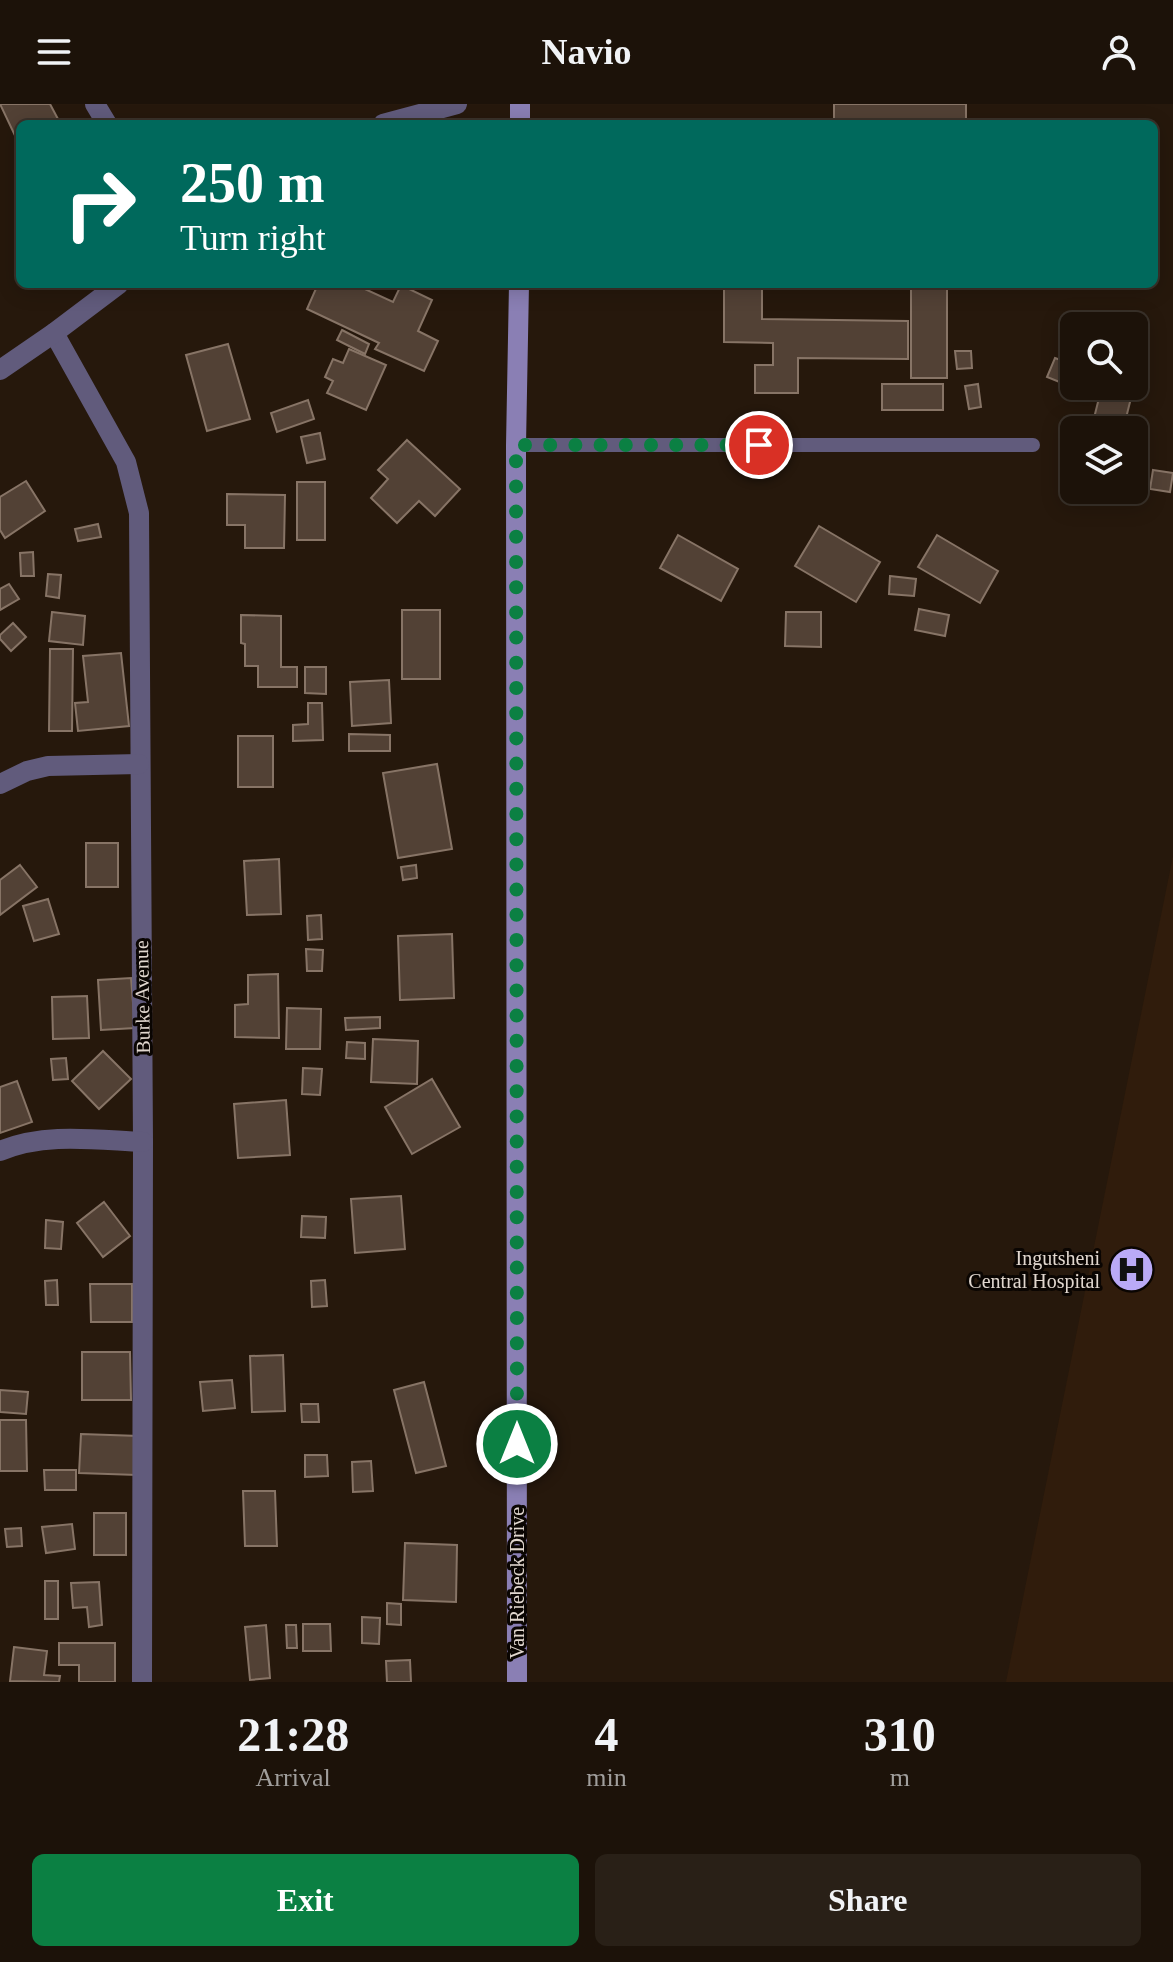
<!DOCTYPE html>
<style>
:root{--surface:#1c1209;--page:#292017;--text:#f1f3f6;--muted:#a09e9c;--line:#3a322a;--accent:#0b8043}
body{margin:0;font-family:Georgia,serif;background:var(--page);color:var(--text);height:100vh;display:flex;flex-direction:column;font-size:30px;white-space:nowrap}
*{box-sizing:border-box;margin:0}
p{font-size:26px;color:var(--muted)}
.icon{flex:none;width:44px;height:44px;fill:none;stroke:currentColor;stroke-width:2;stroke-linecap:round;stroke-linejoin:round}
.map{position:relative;height:1578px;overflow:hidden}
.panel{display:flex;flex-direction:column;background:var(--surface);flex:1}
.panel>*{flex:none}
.hud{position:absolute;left:16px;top:16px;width:1142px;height:168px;border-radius:12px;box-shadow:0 4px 20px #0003,0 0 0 2px var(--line);background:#00695c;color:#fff;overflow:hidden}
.fabs{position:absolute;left:1060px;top:208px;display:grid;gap:16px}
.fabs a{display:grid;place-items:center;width:88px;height:88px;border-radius:12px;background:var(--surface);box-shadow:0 4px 20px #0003,0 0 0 2px var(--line);font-size:40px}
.pin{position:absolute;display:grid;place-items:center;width:68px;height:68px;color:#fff;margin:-34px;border:4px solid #fff;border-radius:50%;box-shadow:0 2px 8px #0007}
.me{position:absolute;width:88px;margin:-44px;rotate:0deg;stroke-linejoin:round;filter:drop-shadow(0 0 6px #0008)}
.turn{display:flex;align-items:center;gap:28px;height:168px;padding:0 32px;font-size:36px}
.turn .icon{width:104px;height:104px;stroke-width:2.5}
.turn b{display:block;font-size:56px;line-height:68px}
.eta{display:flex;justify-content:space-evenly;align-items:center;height:136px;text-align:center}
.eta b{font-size:48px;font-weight:800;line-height:56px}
.button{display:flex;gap:16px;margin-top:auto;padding:16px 32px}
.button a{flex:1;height:92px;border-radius:12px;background:var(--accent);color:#fff;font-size:32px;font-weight:800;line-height:92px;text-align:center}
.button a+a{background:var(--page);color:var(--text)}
header{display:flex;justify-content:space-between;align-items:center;height:104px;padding:0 32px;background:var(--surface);font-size:36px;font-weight:800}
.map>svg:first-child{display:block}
.built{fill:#301c0c}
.building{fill:#524135;stroke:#877466;stroke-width:2}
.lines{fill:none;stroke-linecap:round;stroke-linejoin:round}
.lane{stroke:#615b7c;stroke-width:14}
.street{stroke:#615b7c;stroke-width:20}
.secondary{stroke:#8a7fb4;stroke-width:20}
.route{stroke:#0b8043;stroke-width:14;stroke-dasharray:0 25.2}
.labels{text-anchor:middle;stroke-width:6;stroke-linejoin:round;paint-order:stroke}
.street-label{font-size:20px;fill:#e1d7cf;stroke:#0a0502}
.poi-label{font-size:20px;fill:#e1d7cf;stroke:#0a0502;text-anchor:end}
</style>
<header><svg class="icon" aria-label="menu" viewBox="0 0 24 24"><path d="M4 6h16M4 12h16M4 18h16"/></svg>Navio<svg class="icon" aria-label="person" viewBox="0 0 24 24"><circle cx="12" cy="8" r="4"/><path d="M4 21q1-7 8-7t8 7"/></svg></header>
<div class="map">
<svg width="1173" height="1578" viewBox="0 0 1173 1578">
<rect width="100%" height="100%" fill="#26180c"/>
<polygon class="built" points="1173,752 1173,1578 1006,1578"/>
<g class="building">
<polygon points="0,0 50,0 59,17 54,20 20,20 20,37 18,38"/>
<polygon points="834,0 966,0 966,20 904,20 834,17"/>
<polygon points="318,180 354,180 393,198 401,181 432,196 418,227 438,237 424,267 375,245 379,239 307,205"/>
<polygon points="724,180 762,180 762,215 908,217 908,255 798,254 798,289 755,289 755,261 773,261 773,239 724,238"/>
<rect x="911" y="180" width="36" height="94"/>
<polygon points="342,226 369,240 365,250 337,236"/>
<polygon points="228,240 250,315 207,327 186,251"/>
<polygon points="349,245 386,261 366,306 327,289 333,277 325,273 333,255 343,259"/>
<polygon points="955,247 971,247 972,264 957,265"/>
<polygon points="1055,254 1074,261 1072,283 1047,273"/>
<rect x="882" y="280" width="61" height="26"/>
<polygon points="978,280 981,303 969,305 965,282"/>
<polygon points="1102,282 1134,282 1123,326 1091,326"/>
<polygon points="308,296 314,315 277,328 271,309"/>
<polygon points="320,329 325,355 307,359 301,333"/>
<polygon points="407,336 460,385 435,412 419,397 397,419 371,394 388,375 378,366"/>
<polygon points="1153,366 1173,369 1170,388 1150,385"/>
<polygon points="26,377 45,407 5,434 0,426 0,393"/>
<rect x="297" y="378" width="28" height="58"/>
<polygon points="227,390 285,391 284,444 245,444 245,421 227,421"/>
<polygon points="98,420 101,433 78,437 75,425"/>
<polygon points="819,422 880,458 856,498 795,462"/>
<polygon points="678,431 738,465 721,497 660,464"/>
<polygon points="937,431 998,467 980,499 918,463"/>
<polygon points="33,448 34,472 21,472 20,449"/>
<polygon points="48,470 61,471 59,494 46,492"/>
<polygon points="890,472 916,475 914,492 889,490"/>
<polygon points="9,480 19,495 0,506 0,485"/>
<polygon points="919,505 949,511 945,532 915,526"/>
<rect x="402" y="506" width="38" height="69"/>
<polygon points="52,508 85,512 83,541 49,537"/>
<polygon points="786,508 821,508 821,543 785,542"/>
<polygon points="241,511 281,512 281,563 297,563 297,583 258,583 258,562 245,562 245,540 241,539"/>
<polygon points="13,519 26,533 11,547 0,535 0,531"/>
<polygon points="50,545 73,545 72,627 49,627"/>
<polygon points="121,549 129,622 78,627 75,599 88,598 83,552"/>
<polygon points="305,563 326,563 326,590 305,589"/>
<polygon points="389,576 391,619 352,622 350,578"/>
<polygon points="308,599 322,599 323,636 293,637 293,621 308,620"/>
<polygon points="349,630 390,631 390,647 349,647"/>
<rect x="238" y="632" width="35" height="51"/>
<polygon points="437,660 452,745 398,754 383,669"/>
<rect x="86" y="739" width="32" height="44"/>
<polygon points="279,755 281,810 247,811 244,757"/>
<polygon points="20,761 37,783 0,811 0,776"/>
<polygon points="416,761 417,774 403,776 401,763"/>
<polygon points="48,795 59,830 34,837 23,802"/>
<polygon points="321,811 322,835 308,836 307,812"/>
<polygon points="452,830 454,894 400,896 398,832"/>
<polygon points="306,845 323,846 322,867 307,867"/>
<polygon points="278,870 279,934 235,933 235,901 248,900 248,871"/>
<polygon points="131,874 135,924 101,926 98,876"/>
<polygon points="87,892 89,934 53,935 52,893"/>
<polygon points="287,904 321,905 320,945 286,945"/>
<polygon points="380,913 380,924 346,926 345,914"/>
<polygon points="373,935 418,937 417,980 371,978"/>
<polygon points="347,938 365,939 365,955 346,954"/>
<polygon points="103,947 131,975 99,1005 72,977"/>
<polygon points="66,954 68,975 53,976 51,955"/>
<polygon points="303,964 322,965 320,991 302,990"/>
<polygon points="432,975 460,1023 412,1050 385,1003"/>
<polygon points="17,977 32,1018 0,1029 0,983"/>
<polygon points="286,996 290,1051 238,1054 234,1000"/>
<polygon points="401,1092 405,1145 355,1149 351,1095"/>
<polygon points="104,1098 130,1132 103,1153 77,1119"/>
<polygon points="302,1112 326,1113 325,1134 301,1133"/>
<polygon points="46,1116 63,1118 61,1145 45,1144"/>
<polygon points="57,1176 58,1201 46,1201 45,1177"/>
<polygon points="325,1176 327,1202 312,1203 311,1177"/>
<polygon points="90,1180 132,1180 132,1218 91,1218"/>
<polygon points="82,1248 130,1248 131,1296 82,1296"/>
<polygon points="283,1251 285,1307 252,1308 250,1252"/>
<polygon points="232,1276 235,1304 203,1307 200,1278"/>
<polygon points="424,1278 446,1362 416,1369 394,1286"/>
<polygon points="0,1286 28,1288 26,1310 0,1308"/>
<polygon points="301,1300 318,1300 319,1318 302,1318"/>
<polygon points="0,1316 26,1316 27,1367 0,1367"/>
<polygon points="81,1330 139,1332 137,1371 79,1369"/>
<polygon points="305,1351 327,1351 328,1372 305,1373"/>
<polygon points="371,1357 373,1387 353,1388 352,1358"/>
<polygon points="44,1366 76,1366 76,1386 45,1386"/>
<polygon points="243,1387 275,1387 277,1442 245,1442"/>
<rect x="94" y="1409" width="32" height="42"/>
<polygon points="72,1420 75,1445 46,1449 42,1423"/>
<polygon points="21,1424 22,1442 7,1443 5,1425"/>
<polygon points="405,1439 457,1441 456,1498 403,1496"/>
<rect x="45" y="1477" width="13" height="38"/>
<polygon points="99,1478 102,1521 89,1523 87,1503 73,1504 71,1479"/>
<polygon points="387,1499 401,1500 401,1521 387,1520"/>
<polygon points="362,1513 380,1514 379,1540 362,1539"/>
<polygon points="303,1520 330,1520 331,1547 303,1547"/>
<polygon points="266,1521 270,1574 250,1576 245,1523"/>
<polygon points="286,1521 296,1521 297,1544 287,1544"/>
<polygon points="59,1539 115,1539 115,1578 79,1578 79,1561 59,1561"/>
<polygon points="14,1543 47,1547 44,1571 60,1572 59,1578 10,1577"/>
<polygon points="410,1556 411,1578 387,1578 386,1557"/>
</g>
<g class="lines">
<polyline class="lane" points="516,341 1033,341"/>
<g class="street">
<polyline points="95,0 107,20"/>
<polyline points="383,20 457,0"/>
<polyline points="54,229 126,358 139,409 143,1038 142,1578"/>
<polyline points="0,266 54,229 119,180"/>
<polyline points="0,680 27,667 48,662 139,660"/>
<path d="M 0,1047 C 45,1028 96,1036 143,1038"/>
</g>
<g class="secondary">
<polyline points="520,0 520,20"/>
<polyline points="517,1578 516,341 519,180"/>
</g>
</g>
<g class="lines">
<polyline class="route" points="517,1340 516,341 759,341"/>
</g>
<defs>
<symbol id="hospital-disc" viewBox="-11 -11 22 22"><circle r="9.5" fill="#baaaf6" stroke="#0a0502"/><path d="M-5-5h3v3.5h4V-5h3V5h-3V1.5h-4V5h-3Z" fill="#111"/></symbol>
</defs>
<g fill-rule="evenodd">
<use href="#hospital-disc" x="1106" y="1140" width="51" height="51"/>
</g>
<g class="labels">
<g class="street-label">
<text transform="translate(142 893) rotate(-91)" y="7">Burke Avenue</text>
<text transform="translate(517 1479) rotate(-90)" y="7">Van Riebeck Drive</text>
</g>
<g class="poi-label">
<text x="1100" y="1161">Ingutsheni<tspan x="1100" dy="23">Central Hospital</tspan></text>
</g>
</g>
</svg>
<div class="fabs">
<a><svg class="icon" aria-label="search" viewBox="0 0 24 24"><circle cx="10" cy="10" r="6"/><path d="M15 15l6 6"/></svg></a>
<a><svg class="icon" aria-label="layers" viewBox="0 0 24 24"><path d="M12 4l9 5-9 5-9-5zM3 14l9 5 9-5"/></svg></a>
</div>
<div class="pin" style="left:759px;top:341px;background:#d93025"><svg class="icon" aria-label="arrive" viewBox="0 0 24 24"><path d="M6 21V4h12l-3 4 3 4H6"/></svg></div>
<svg class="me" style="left:517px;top:1340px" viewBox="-20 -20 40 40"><circle r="17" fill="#0b8043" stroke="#fff" stroke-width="3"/><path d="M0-11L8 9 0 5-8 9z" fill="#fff"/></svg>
<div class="hud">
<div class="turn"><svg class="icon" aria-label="right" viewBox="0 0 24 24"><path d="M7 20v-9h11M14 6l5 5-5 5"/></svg><div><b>250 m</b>Turn right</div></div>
</div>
</div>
<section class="panel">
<div class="eta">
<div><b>21:28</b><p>Arrival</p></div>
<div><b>4</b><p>min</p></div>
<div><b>310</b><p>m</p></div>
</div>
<div class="button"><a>Exit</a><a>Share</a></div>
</section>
